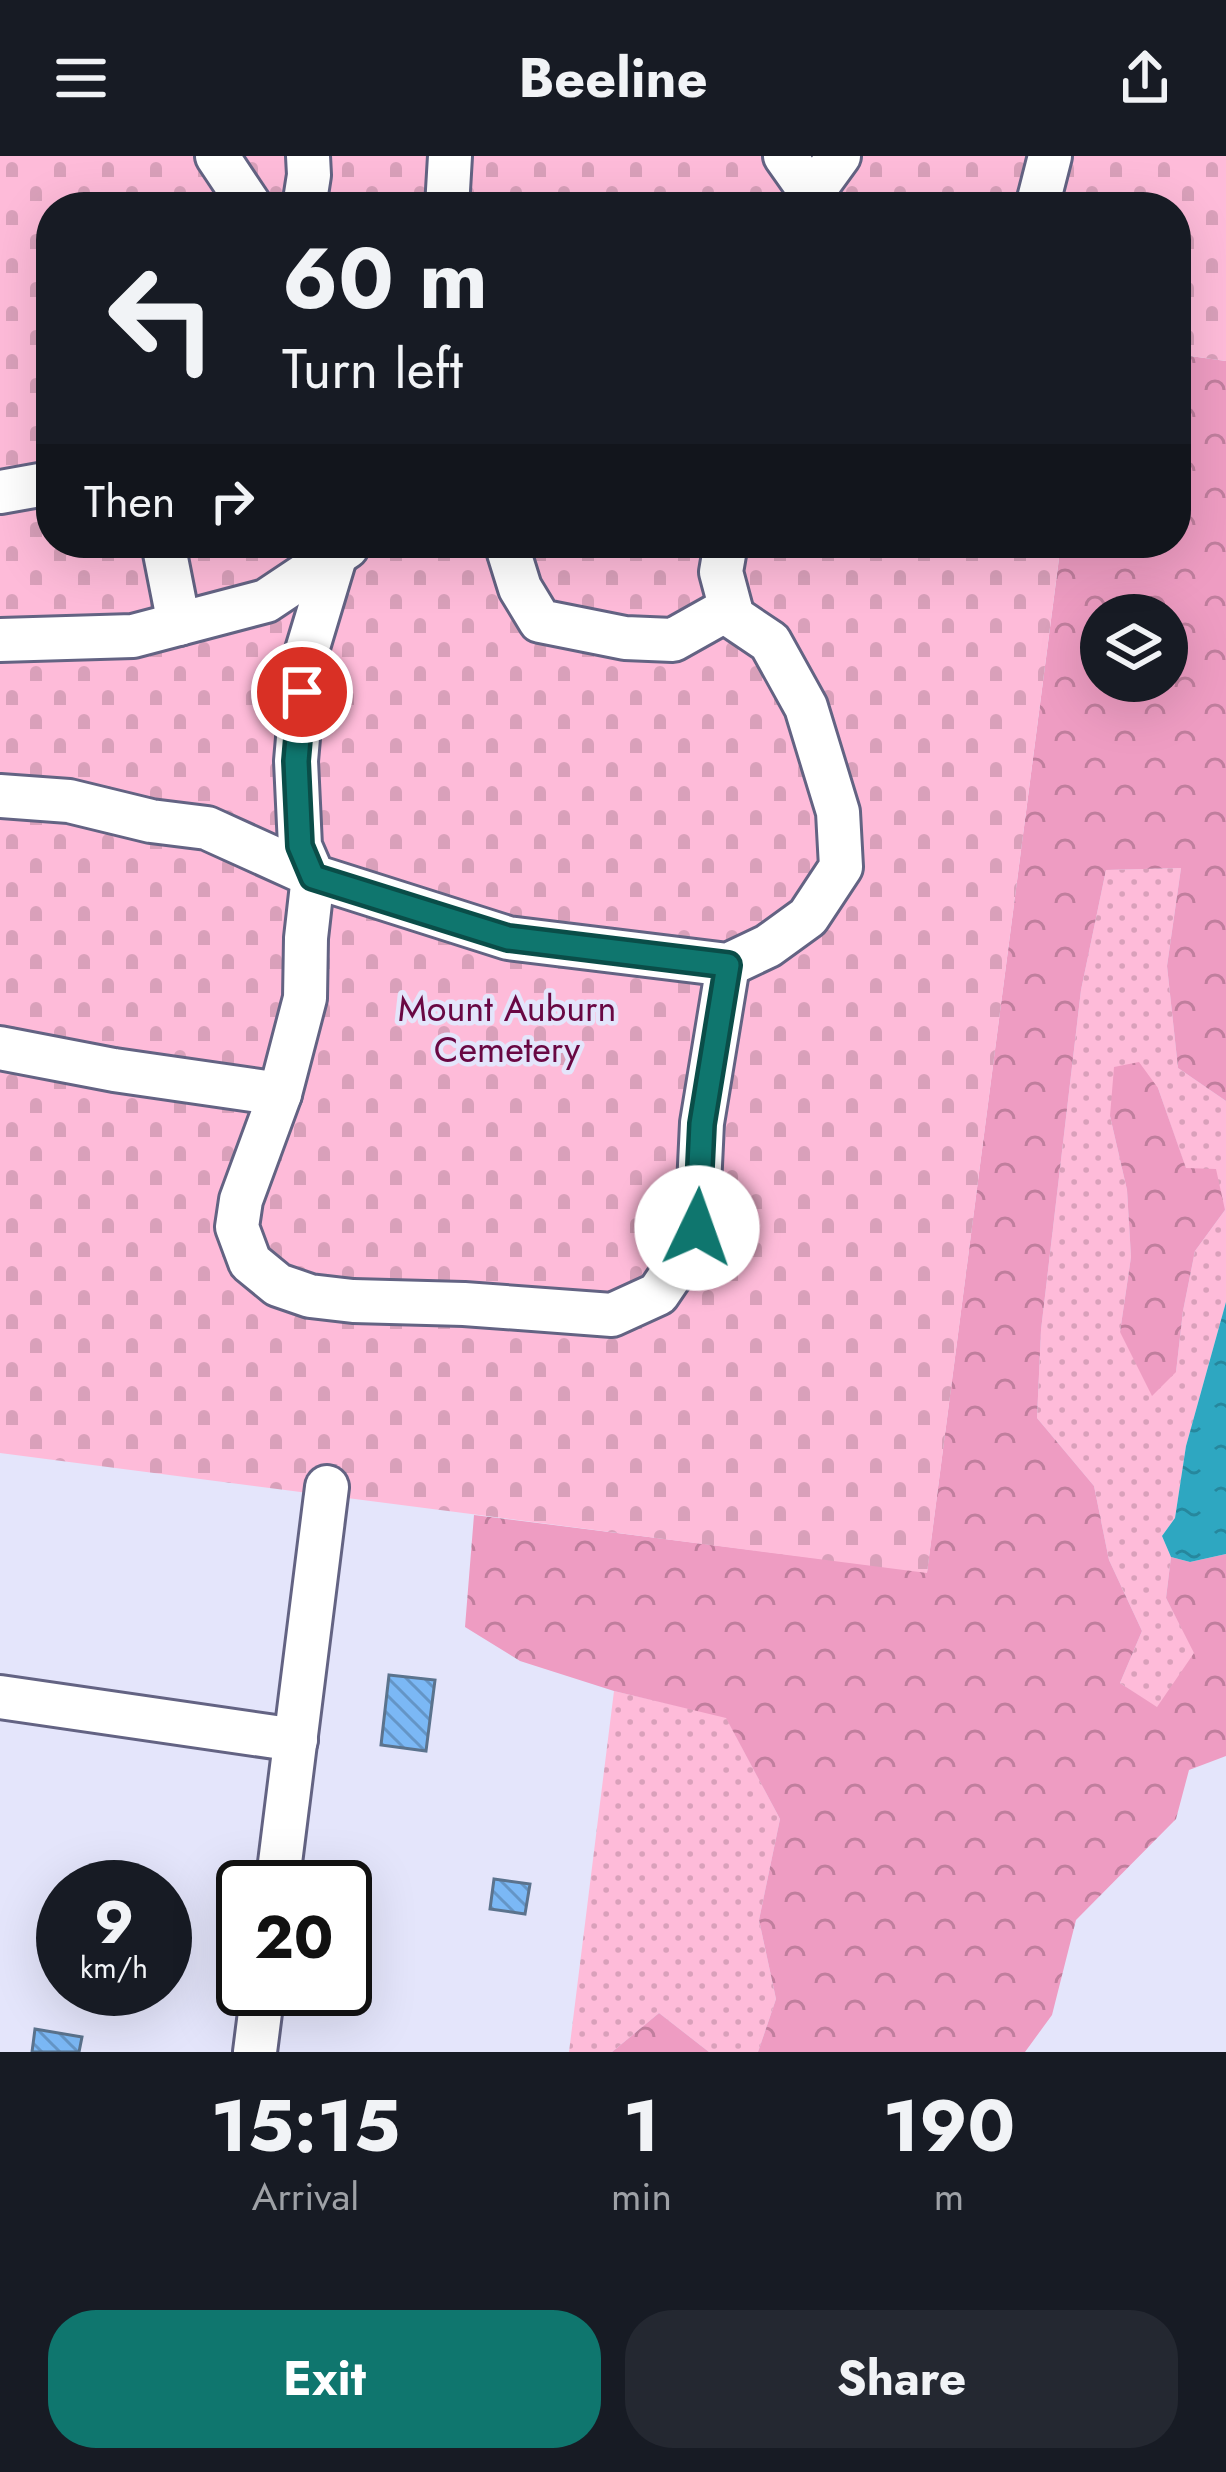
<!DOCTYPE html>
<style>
:root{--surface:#171b24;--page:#242831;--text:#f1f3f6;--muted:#9ea1a6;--accent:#0f766e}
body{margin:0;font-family:Jost,sans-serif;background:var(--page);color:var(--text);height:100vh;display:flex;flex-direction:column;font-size:45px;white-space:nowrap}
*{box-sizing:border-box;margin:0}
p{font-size:39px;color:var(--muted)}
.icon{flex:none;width:66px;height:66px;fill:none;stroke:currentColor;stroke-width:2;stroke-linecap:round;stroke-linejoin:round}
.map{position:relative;height:1896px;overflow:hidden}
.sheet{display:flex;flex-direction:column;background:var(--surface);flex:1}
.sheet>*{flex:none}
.hud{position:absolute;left:36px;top:36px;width:1155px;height:366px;border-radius:48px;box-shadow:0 12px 48px #0002;background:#171b24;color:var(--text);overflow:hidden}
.controls{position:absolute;left:1080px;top:438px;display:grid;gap:24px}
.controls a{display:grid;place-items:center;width:108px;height:108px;border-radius:50%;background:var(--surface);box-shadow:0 12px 48px #0002;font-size:60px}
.speed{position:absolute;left:36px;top:1704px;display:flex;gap:24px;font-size:60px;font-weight:700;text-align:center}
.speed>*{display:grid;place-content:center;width:156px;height:156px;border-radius:50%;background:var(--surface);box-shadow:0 12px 48px #0002;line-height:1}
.speed small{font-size:30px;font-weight:400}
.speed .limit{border:6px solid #111;border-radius:18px;background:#fff;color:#111}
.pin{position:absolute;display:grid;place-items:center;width:102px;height:102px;color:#fff;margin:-51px;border:6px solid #fff;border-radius:50%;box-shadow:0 3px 12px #0007}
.me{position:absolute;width:132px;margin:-66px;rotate:3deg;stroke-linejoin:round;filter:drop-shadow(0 0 9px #0008)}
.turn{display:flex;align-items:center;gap:42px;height:252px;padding:0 48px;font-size:54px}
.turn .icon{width:156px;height:156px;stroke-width:2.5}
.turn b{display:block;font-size:84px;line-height:102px}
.then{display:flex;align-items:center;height:114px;padding:0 48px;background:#0003;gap:24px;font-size:45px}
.eta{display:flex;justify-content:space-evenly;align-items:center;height:204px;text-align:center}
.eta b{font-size:72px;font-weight:700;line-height:84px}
.primary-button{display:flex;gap:24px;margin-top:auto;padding:24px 48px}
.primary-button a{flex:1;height:138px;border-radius:48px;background:var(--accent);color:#fff;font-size:48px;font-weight:700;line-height:138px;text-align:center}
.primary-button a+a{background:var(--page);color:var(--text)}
header{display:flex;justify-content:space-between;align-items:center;height:156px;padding:0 48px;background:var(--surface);font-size:54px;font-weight:700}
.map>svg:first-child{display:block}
.grass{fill:url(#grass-dots);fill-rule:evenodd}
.forest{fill:url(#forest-crowns);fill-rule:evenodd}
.cemetery{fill:url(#cemetery-stones)}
.water{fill:url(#water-ripples)}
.building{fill:url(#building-back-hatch);stroke:#5b738d;stroke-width:3}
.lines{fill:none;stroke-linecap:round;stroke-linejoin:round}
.minor-casing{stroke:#636383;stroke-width:48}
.minor{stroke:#fff;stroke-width:42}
.route-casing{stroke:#0a4d48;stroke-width:30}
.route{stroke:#0f766e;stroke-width:21}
.labels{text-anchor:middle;stroke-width:9;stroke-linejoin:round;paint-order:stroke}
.park-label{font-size:36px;fill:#690743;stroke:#e4e5fb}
</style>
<header><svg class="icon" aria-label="menu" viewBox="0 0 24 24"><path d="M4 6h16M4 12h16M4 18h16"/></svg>Beeline<svg class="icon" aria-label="share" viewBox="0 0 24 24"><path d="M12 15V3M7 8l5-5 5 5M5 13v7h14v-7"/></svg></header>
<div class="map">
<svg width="1226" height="1896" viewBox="0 0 1226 1896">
<defs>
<pattern id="grass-dots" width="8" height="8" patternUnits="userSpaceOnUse" patternTransform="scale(3)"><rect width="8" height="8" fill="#febbd9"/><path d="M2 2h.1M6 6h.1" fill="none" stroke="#d9a0ba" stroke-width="1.8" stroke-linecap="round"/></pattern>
<pattern id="forest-crowns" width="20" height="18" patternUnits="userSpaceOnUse" patternTransform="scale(3)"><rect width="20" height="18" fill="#ee9cc2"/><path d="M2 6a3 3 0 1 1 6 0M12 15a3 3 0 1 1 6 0" fill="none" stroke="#c07e9d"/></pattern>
<pattern id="cemetery-stones" width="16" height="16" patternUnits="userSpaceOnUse" patternTransform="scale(3)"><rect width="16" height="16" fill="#febbd9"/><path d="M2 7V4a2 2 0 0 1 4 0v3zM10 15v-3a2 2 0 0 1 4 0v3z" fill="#d9a0ba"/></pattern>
<pattern id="water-ripples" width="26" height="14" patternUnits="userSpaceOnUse" patternTransform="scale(3)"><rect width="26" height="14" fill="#2ea7c1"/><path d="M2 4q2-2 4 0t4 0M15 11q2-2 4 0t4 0" fill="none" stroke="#26879d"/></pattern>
<pattern id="building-back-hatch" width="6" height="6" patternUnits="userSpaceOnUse" patternTransform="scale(3)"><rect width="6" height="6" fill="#7bb8f5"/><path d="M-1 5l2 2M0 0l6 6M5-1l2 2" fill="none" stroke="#6495c6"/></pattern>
</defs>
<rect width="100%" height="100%" fill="#e4e5fb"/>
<g class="grass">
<path d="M 1181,712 L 1167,810 L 1178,912 L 1226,945 L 1226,1146 L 1186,1290 L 1175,1362 L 1162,1380 L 1171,1401 L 1166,1442 L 1195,1497 L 1157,1552 L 1120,1527 L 1142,1475 L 1109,1404 L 1094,1330 L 1037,1262 L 1041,1174 L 1081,834 L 1106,714 ZM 1158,932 L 1186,1013 L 1225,1054 L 1195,1095 L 1183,1155 L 1176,1216 L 1120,1176 L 1131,1101 L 1127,1034 L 1110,960 Z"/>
<polygon points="614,1535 726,1561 780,1663 759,1764 776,1843 758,1896 709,1896 659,1857 612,1896 569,1896"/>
</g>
<g class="forest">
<path d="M 1176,198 L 1226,205 L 1226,945 L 1178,912 L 1167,810 L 1181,712 L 1106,714 L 1081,834 L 1041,1174 L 1037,1262 L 1094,1330 L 1109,1404 L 1142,1475 L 1120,1527 L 1157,1551 L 1194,1497 L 1166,1442 L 1171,1401 L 1190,1406 L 1226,1398 L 1226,1600 L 1189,1614 L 1176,1663 L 1076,1764 L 1052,1859 L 1025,1896 L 758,1896 L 776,1843 L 759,1764 L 780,1663 L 726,1562 L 614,1535 L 520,1505 L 465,1471 L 474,1359 L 927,1416 L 1061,387 L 1176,387 ZM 1101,459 L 1167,459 L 1167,525 L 1101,525 Z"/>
<polygon points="1139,906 1158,932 1186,1012 1216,1013 1225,1054 1195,1095 1183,1155 1176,1216 1152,1240 1120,1176 1131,1101 1127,1034 1110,960 1114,911"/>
<polygon points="659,1857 709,1896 612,1896"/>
</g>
<polygon class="cemetery" points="0,0 1226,0 1226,205 1176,198 1176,51 51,51 51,387 1061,387 927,1417 0,1297"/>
<polygon class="water" points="1226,1146 1226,1398 1190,1406 1171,1401 1162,1380 1175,1362 1186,1290"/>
<g class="building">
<polygon points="389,1519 435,1524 426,1595 381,1589"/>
<polygon points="494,1723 530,1728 525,1758 490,1753"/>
<polygon points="35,1873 82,1881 79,1896 32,1896"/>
</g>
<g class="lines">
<defs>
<g id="minor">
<polyline points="217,0 251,51"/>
<polyline points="785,0 821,51"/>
<polyline points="304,51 309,19 308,0"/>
<polyline points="447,51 450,0"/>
<polyline points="802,51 839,0"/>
<polyline points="1037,51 1050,0"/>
<polyline points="0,336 51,327"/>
<polyline points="163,387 179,468"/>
<polyline points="506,387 520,432 540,465 625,482 673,484 730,452"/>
<polyline points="336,398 305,501 296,605 300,690 313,720 508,782 728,809 768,790 808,761 841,711 838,656 806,551 770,486 733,461 721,416 726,387"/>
<polyline points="0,484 133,480 266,445 347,391"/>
<polyline points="0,640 69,645 151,665 207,672 313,720 306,782 305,842 280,938 241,1044 237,1071 250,1106 278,1129 310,1140 353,1145 464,1148 612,1159 658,1138 679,1107 697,1072 702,967 728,809"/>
<polyline points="0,892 114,914 280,938"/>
<polyline points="0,1541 296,1584"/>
<polyline points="277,1731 327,1331"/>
<polyline points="255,1896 263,1833"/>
</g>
</defs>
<use href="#minor" class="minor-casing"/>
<use href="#minor" class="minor"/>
</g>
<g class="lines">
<defs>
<polyline id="route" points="302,536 296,605 300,690 313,721 508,782 728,809 702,968 697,1072"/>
</defs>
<use href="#route" class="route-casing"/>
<use href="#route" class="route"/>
</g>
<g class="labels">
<g class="park-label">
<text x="507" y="865">Mount Auburn<tspan x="507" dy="41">Cemetery</tspan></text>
</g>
</g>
</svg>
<div class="controls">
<a><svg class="icon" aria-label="layers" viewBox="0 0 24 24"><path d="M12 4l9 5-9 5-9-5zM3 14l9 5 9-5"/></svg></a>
</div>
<div class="speed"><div>9<small>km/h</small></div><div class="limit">20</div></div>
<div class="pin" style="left:302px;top:536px;background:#d93025"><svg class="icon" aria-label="arrive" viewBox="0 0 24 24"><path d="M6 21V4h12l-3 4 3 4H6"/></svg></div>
<svg class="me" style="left:697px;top:1072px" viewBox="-20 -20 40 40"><circle r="19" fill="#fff"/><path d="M0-13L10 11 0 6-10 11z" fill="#0f766e"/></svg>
<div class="hud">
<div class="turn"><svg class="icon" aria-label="left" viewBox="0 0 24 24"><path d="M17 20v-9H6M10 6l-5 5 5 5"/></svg><div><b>60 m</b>Turn left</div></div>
<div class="then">Then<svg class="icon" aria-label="right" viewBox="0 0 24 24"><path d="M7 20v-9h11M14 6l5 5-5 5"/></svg></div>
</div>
</div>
<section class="sheet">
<div class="eta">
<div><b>15:15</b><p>Arrival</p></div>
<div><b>1</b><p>min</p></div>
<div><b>190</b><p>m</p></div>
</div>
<div class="primary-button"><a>Exit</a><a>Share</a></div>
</section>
